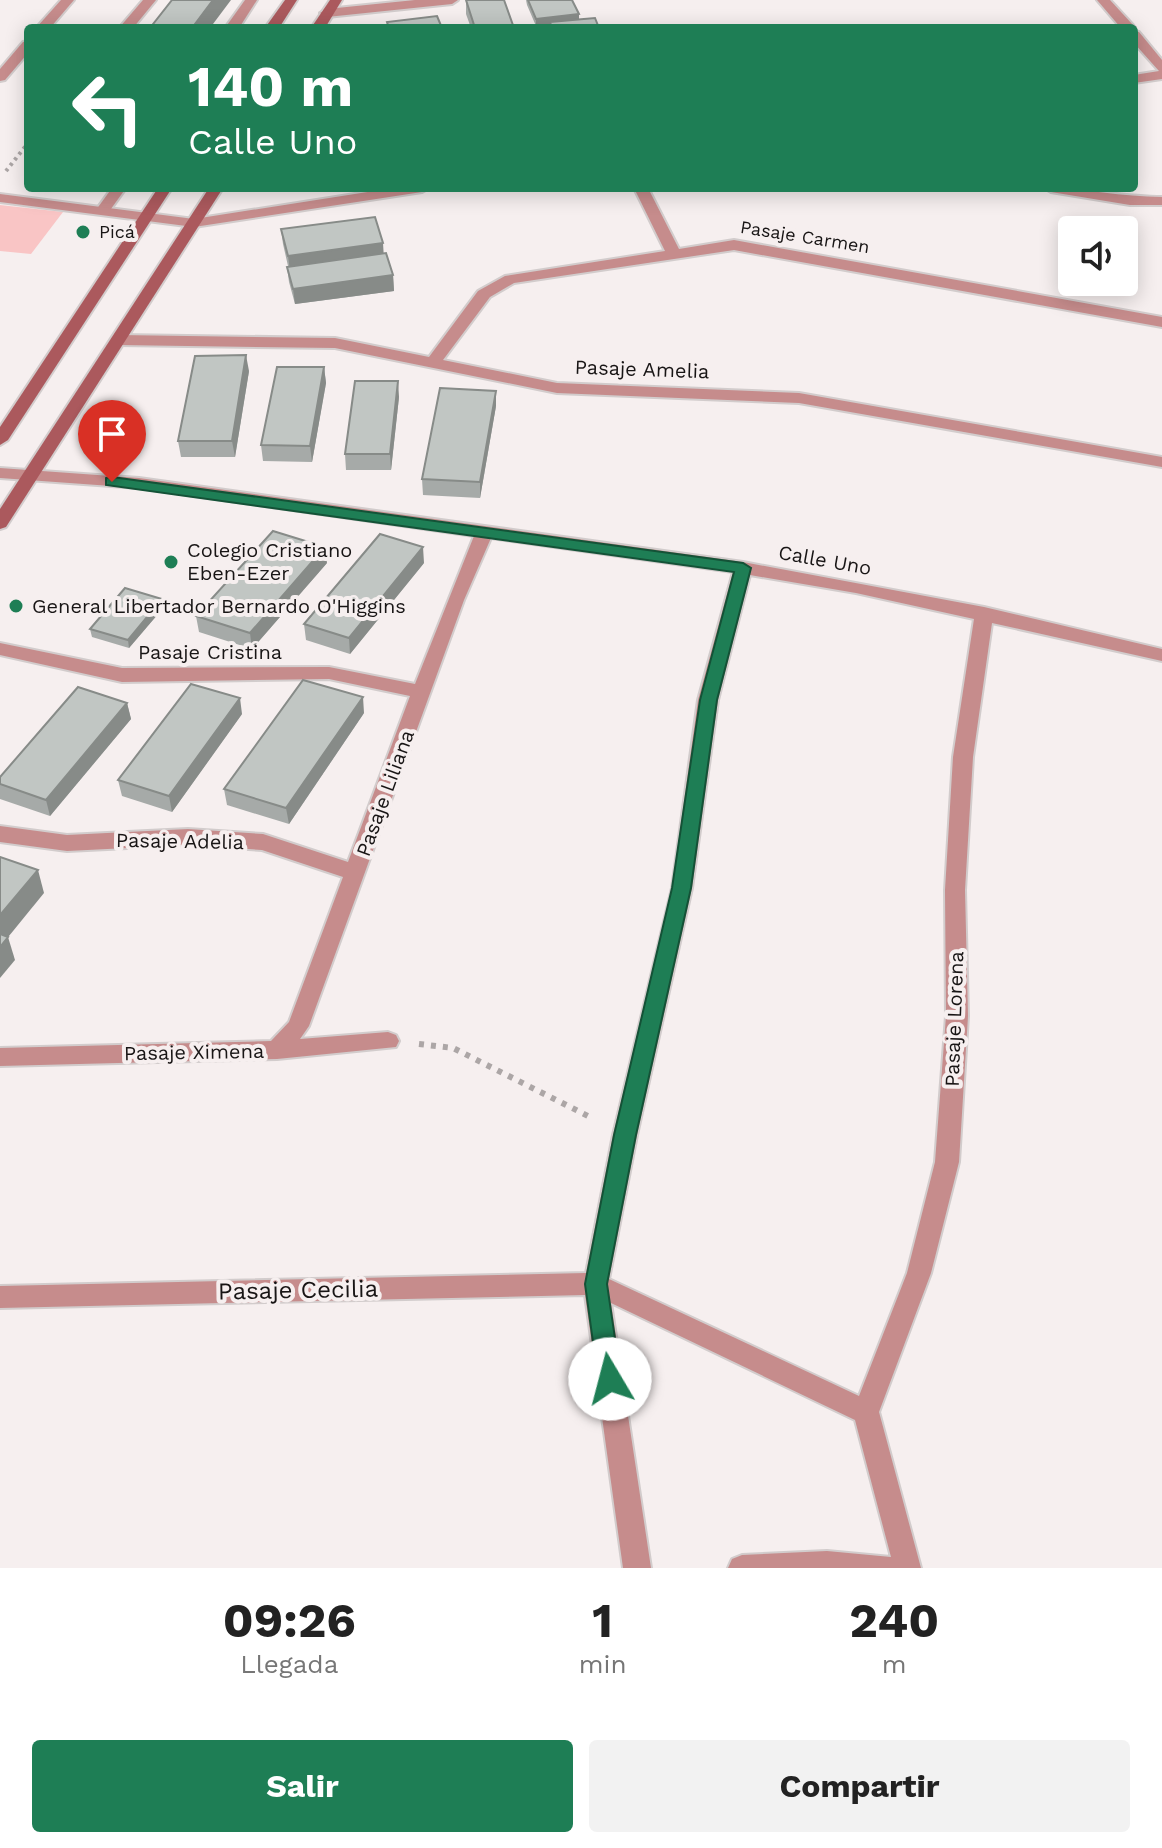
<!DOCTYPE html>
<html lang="es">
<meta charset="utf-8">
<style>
:root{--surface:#fff;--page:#f2f2f2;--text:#222;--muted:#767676;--accent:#1e7e55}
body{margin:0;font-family:"Work Sans",sans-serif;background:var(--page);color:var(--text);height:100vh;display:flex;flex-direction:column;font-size:30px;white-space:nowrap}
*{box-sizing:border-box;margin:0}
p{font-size:26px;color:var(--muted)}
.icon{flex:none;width:44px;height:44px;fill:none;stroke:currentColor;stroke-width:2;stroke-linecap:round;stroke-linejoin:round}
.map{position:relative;height:1568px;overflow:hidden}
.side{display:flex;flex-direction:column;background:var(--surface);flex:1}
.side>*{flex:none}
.guide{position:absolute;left:24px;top:24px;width:1114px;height:168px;border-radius:8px;box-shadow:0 4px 20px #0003;background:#1e7e55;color:#fff;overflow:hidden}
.fabs{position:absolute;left:1058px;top:216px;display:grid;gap:16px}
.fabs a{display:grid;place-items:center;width:80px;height:80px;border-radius:8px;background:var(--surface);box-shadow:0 4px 20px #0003;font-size:40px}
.pin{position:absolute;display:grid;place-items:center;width:68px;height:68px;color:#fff;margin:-82px -34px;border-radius:50% 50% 50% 0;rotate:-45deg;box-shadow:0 0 8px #0007}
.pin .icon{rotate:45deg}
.me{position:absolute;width:88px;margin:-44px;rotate:352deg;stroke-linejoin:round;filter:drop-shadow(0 0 6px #0008)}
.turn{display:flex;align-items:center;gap:28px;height:168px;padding:0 32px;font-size:36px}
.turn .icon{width:104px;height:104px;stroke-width:2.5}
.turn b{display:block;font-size:56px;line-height:68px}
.eta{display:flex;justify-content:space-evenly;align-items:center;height:136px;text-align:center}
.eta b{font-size:48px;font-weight:700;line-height:56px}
.primary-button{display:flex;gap:16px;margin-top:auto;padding:16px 32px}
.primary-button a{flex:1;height:92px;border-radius:8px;background:var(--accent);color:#fff;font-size:32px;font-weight:700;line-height:92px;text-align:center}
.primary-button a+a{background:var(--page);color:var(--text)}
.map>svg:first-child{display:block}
.green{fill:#f9c5c5}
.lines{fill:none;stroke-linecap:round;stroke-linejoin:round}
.service-casing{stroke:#d2cccc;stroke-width:4}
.minor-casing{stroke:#d2cccc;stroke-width:4}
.secondary-casing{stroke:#d2cccc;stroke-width:4}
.path-far1{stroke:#aca6a6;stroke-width:4;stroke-dasharray:3 4;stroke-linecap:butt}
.path{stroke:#aca6a6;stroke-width:6;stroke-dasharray:5 7;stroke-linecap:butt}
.service{fill:#c68c8c;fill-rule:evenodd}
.minor{fill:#c68c8c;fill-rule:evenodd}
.secondary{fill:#ab595d;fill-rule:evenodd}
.wall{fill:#a6aaa8}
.shaded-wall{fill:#878b88}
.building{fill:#c1c6c3;stroke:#878b88;stroke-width:2}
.route{fill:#1e7e55;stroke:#145237;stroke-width:2}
.poi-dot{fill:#1e7e55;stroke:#f6efef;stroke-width:3}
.labels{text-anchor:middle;stroke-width:8;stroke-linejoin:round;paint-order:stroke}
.far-poi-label{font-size:18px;fill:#181515;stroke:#f6efef;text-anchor:start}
.far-street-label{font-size:18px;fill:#181515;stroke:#f6efef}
.street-label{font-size:20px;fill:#181515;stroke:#f6efef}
.poi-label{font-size:20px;fill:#181515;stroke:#f6efef;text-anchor:start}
.near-street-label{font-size:24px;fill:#181515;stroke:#f6efef}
</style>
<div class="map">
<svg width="1162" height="1568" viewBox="0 0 1162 1568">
<rect width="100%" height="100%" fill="#f6efef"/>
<polygon class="green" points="0,205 63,212 31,254 0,251"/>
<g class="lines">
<defs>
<g id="service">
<polygon points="61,0 74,0 50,28 36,28"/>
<polygon points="143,0 156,0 133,28 119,28"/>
<polygon points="245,0 257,0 239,28 225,28"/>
<polygon points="28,41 28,53 5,80 0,81 0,69 23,42"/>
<polygon points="112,188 126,188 108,213 98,213 96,210"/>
</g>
<g id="minor">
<polygon points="415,0 458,0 452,4 327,17 320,13 327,9"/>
<polygon points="1097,0 1110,0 1133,25 1135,28 1134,29 1121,28"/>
<polygon points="1134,31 1139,32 1162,60 1162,79 1134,83 1134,75 1159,71 1134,43"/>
<polygon points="393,188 429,188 422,192 194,227 0,202 0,194 194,219"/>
<polygon points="634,188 648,188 679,249 734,240 1162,317 1162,327 734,250 514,283 490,297 443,360 557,383 799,393 1162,457 1162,467 799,403 557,393 335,348 119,345 111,340 119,335 335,338 429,357 478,291 505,276 665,251"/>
<path d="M 1044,188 C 1084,188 1122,197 1162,197 L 1162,205 L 1130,205 L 1051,192 Z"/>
<path d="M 0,468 L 139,478 L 743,562 L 984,607 L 1162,649 L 1162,661 L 992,623 L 973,757 L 965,890 L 968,1016 L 959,1162 L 931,1273 L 879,1412 L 921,1568 L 728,1568 L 732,1559 L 742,1555 L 827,1551 L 891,1557 L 855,1420 L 611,1303 L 651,1568 L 623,1568 L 585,1295 L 0,1308 L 0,1286 L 586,1273 L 613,1135 L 672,888 L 698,700 L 733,572 L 491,538 L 464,600 L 309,1026 L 300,1039 L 388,1032 L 396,1035 L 399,1041 L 396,1047 L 277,1059 L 0,1066 L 0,1048 L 271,1041 L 289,1022 L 343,877 L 262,850 L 188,845 L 67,851 L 0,842 L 0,826 L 67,835 L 188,829 L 263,834 L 348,862 L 410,696 L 329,679 L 122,682 L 0,655 L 0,643 L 122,668 L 329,667 L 415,684 L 474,536 L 139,488 L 0,478 ZM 750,575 L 856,593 L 974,619 L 953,757 L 945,890 L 946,1016 L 935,1162 L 907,1273 L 859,1396 L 609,1279 L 637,1135 L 692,888 L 718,700 Z"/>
</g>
<g id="secondary">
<polygon points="285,0 297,0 279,28 265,28"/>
<polygon points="330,0 342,0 325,28 311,28"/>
<polygon points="158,188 172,188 8,440 0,445 0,427"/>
<polygon points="209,188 223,188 6,527 0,529 0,509"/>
</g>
</defs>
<use href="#service" class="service-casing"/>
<use href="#minor" class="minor-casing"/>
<use href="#secondary" class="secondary-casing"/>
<polyline class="path-far1" points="6,171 28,143"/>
<polyline class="path" points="419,1044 453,1048 592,1118"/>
<use href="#service" class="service"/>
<use href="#minor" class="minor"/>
<use href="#secondary" class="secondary"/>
</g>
<g class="wall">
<polygon points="466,0 514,28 471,28 466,14"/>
<polygon points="526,0 572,0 579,19 599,28 550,28 550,25 536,26 527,5"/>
<polygon points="281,229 384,254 393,275 394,291 295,304 289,282 287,267 288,266 283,244"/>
<polygon points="324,367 326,383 312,462 263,461 261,445"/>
<polygon points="249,371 235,457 181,457 178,441"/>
<polygon points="399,397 391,470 346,470 345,454"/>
<polygon points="496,406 480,498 423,495 422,479"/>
<polygon points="327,563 252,649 199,632 196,616"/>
<polygon points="424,563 350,654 306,640 304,624"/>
<polygon points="164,607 129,648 92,637 90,629"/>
<polygon points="127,703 131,719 50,816 0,799 0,777"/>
<polygon points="364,713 289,824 227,805 224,789"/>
<polygon points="242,714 172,812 122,796 118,780"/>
</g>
<g class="shaded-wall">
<polygon points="213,0 231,0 210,28 192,28"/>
<polygon points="579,14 579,22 550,22 550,25 536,26 536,19"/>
<polygon points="383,243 384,259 290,271 288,256"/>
<polygon points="393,275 394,291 295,304 293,289"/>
<polygon points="246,355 249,371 235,457 232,441"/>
<polygon points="324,367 326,383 312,462 310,446"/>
<polygon points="398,381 399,397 391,470 390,454"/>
<polygon points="496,391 496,406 480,498 480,482"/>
<polygon points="325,547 327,563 252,649 250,633"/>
<polygon points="423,547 424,563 350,654 349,638"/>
<polygon points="162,599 164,607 129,648 128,640"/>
<polygon points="363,697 364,713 289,824 286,808"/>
<polygon points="240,698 242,714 172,812 169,796"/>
<polygon points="127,703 131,719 50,816 46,800"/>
<polygon points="38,870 44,893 0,947 0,915"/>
<polygon points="8,937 15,960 0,978 0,947"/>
</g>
<g class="building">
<polygon points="172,0 213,0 192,28 150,28"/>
<polygon points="466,0 504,0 514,28 475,28"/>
<polygon points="528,0 572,0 579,14 536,19"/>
<polygon points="437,16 442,28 389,28 387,22"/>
<polygon points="595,18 599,28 552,28 550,22"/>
<polygon points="375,217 383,243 288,256 281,229"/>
<polygon points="386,253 393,275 293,289 287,267"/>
<polygon points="246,355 232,441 178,441 195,356"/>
<polygon points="277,367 324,367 310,446 261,445"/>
<polygon points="355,381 398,381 390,454 345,454"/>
<polygon points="440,388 496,391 480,482 422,479"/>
<polygon points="273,531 325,547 250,633 196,616"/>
<polygon points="380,534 423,547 349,638 304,624"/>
<polygon points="125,588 162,599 128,640 90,629"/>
<polygon points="303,680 363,697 286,808 224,789"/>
<polygon points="191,684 240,698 169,796 118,780"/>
<polygon points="78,687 127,703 46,800 0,784 0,777"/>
<polygon points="0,857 38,870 0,915"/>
<polygon points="0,934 8,937 0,947"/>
</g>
<polygon class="route" points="112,477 743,563 751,568 717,700 691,888 636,1135 607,1284 621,1379 618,1386 610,1389 601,1386 598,1379 585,1284 614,1135 672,888 700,700 734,572 106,485 106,478"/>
<g class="poi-dot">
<circle cx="83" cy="232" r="8"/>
<circle cx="171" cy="562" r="8"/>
<circle cx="16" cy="606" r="8"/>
</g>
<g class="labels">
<g class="far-poi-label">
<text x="99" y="238">Picá</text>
</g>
<g class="far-street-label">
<text transform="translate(805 237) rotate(9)" y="6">Pasaje Carmen</text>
</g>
<g class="street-label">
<text transform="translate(642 369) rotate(2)" y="7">Pasaje Amelia</text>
<text transform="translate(825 560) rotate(10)" y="7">Calle Uno</text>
<text x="210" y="659">Pasaje Cristina</text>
<text transform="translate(385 793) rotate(-70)" y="7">Pasaje Liliana</text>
<text transform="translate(180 841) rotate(1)" y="7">Pasaje Adelia</text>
<text transform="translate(954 1019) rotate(-88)" y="7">Pasaje Lorena</text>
<text transform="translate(194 1052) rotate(-1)" y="7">Pasaje Ximena</text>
</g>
<g class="poi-label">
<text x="187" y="557">Colegio Cristiano<tspan x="187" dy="23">Eben-Ezer</tspan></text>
<text x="32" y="613">General Libertador Bernardo O'Higgins</text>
</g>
<g class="near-street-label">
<text transform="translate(298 1290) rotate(-1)" y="8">Pasaje Cecilia</text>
</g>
</g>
</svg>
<div class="fabs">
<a><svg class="icon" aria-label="sound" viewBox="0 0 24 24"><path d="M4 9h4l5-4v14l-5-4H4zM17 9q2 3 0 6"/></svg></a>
</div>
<div class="pin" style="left:112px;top:482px;background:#d93025"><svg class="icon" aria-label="arrive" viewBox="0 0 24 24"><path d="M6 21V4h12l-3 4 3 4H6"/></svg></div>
<svg class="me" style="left:610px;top:1379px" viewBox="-20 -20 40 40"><circle r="19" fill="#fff"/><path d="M0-13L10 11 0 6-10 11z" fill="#1e7e55"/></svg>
<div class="guide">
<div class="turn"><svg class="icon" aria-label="left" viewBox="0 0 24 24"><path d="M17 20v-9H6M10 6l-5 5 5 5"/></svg><div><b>140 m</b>Calle Uno</div></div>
</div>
</div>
<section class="side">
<div class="eta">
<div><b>09:26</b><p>Llegada</p></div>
<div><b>1</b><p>min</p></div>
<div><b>240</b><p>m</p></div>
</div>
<div class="primary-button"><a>Salir</a><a>Compartir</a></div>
</section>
